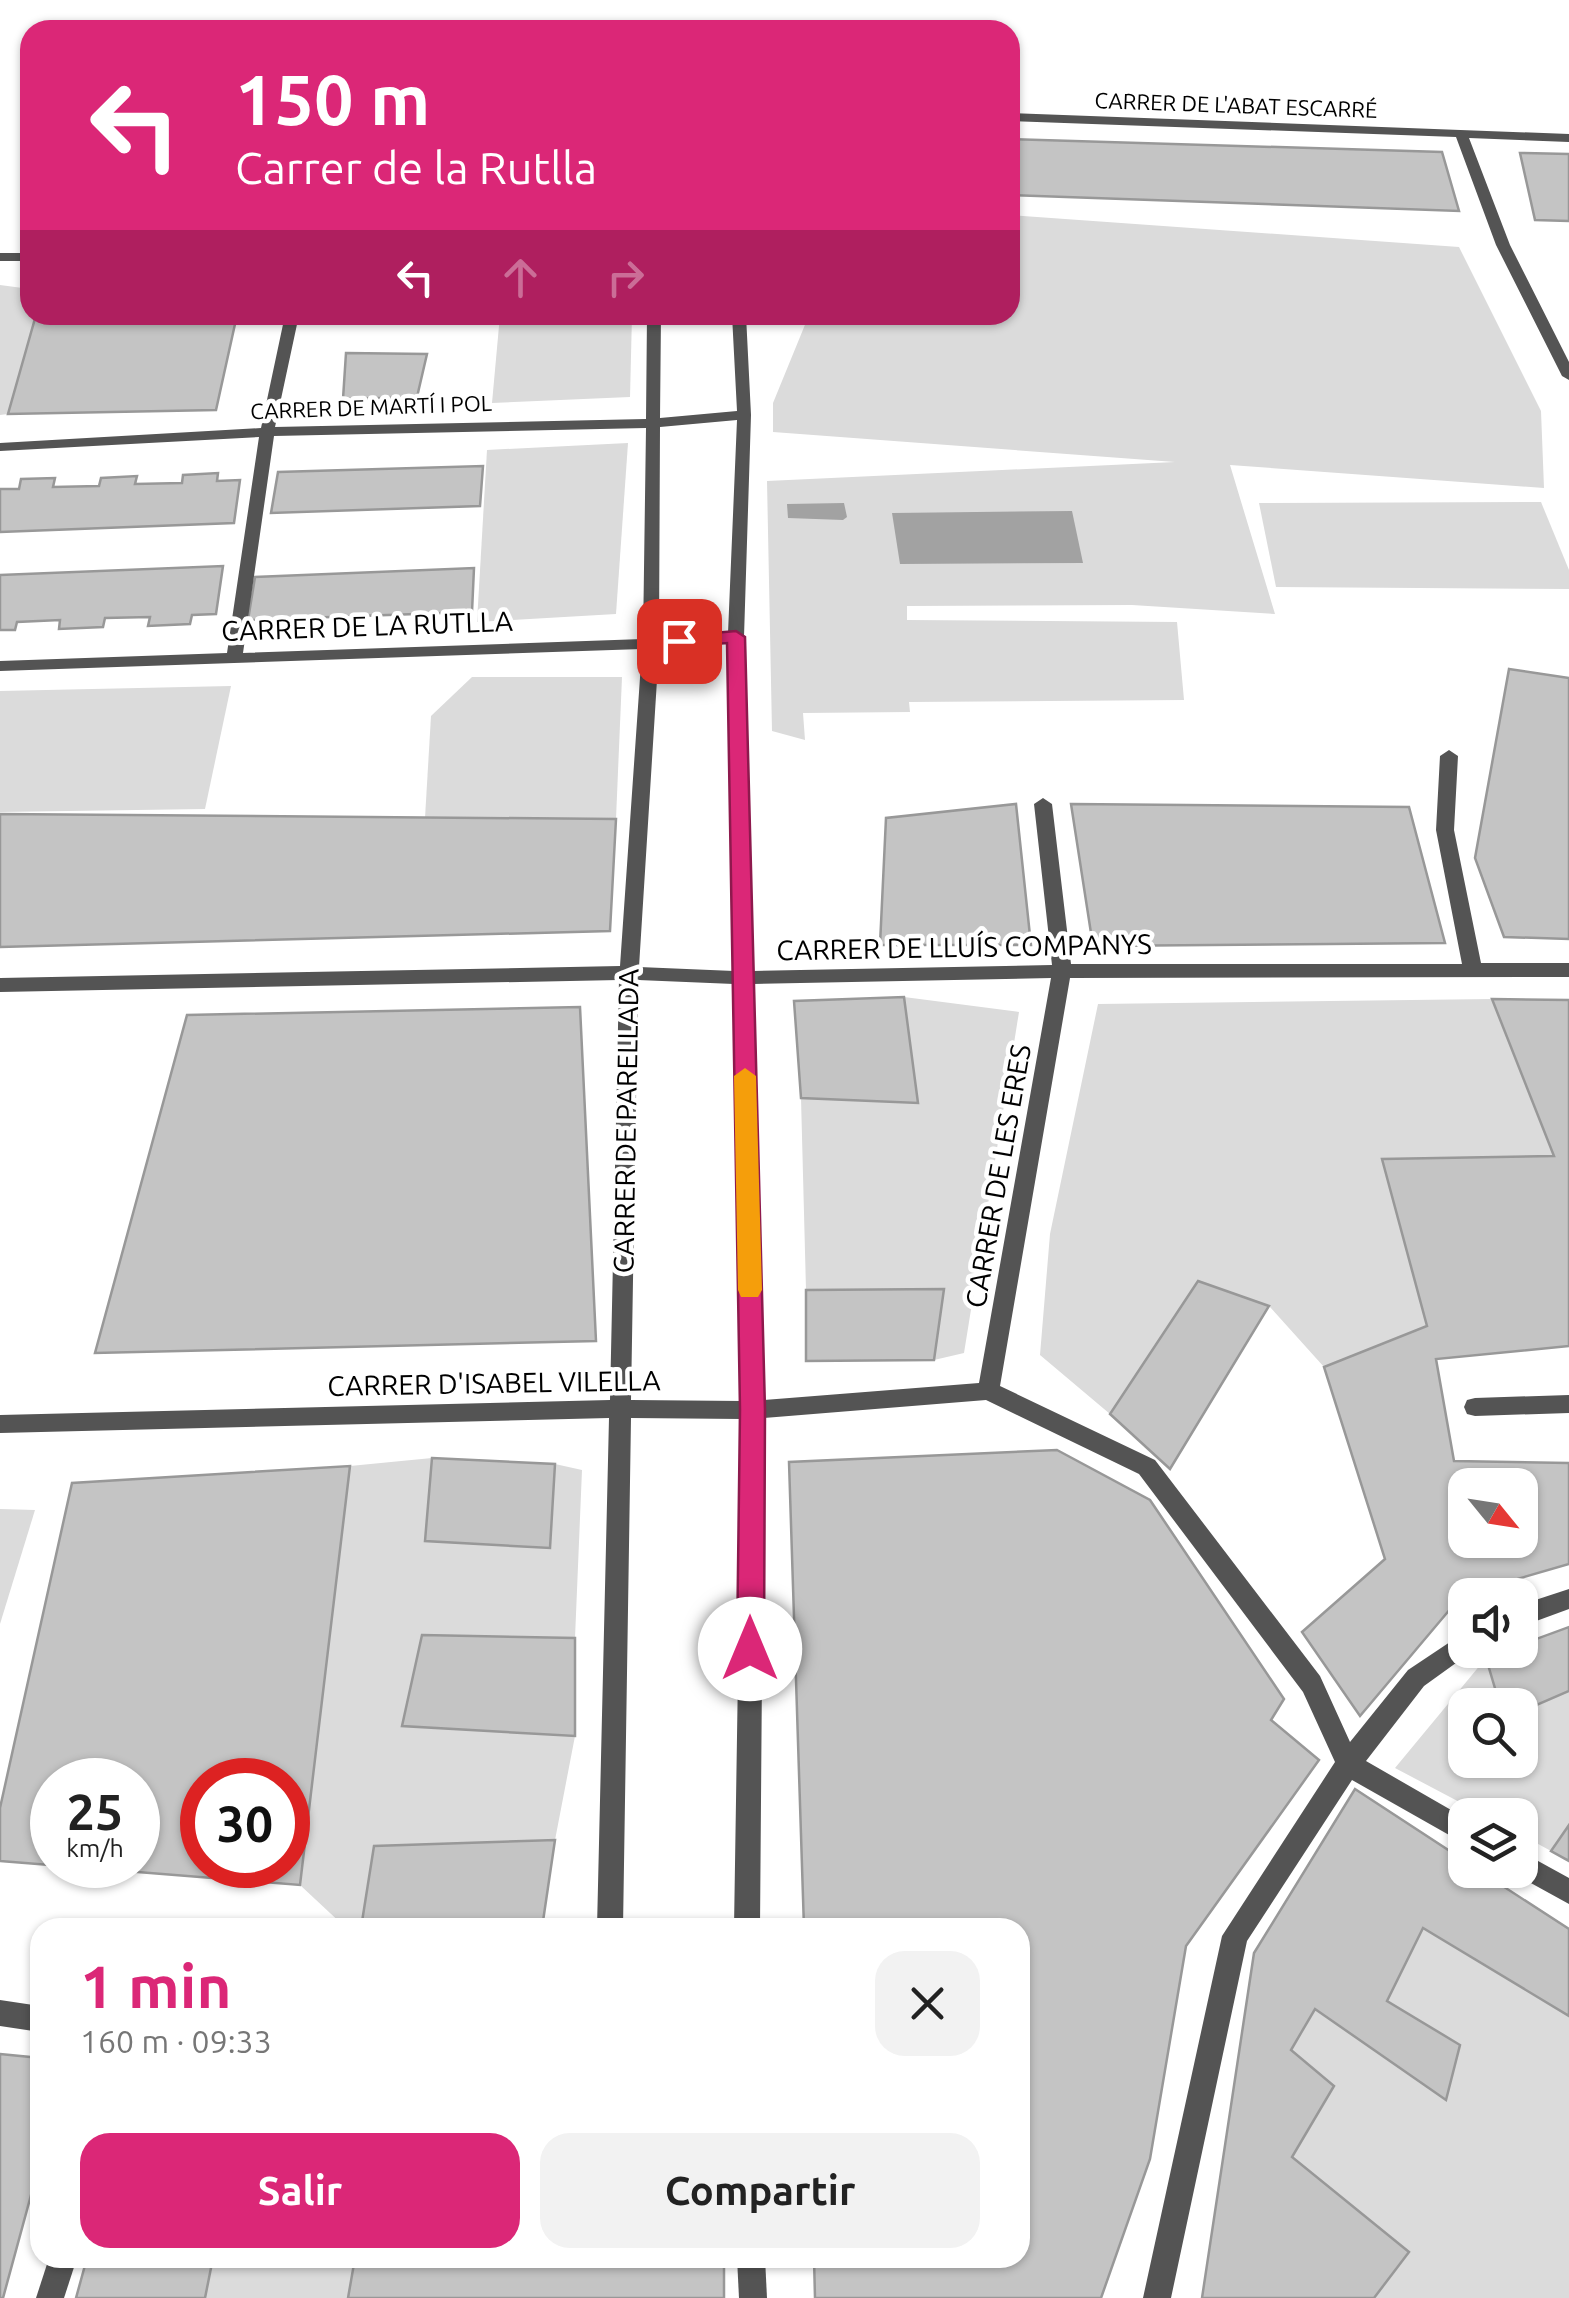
<!DOCTYPE html>
<html lang="es">
<meta charset="utf-8">
<style>
:root{--surface:#fff;--page:#f2f2f2;--text:#222;--muted:#767676;--accent:#db2777}
body{margin:0;font-family:Ubuntu,sans-serif;background:var(--page);color:var(--text);height:100vh;display:flex;flex-direction:column;font-size:38px;white-space:nowrap}
*{box-sizing:border-box;margin:0}
p{font-size:32px;color:var(--muted)}
.icon{flex:none;width:55px;height:55px;fill:none;stroke:currentColor;stroke-width:2;stroke-linecap:round;stroke-linejoin:round}
.map{position:relative;flex:1;overflow:hidden}
.side{position:absolute;left:30px;top:1918px;width:1000px;height:350px;display:flex;flex-direction:column;background:var(--surface);border-radius:30px;box-shadow:0 2px 8px #0004}
.side>*{flex:none}
.guide{position:absolute;left:20px;top:20px;width:1000px;height:305px;border-radius:30px;box-shadow:0 2px 8px #0004;background:#db2777;color:#fff;overflow:hidden}
.needle{width:65px;rotate:120deg}
.fabs{position:absolute;left:1448px;top:1468px;display:grid;gap:20px}
.fabs a{display:grid;place-items:center;width:90px;height:90px;border-radius:20px;background:var(--surface);box-shadow:0 2px 8px #0004;font-size:50px}
.speed{position:absolute;left:30px;top:1758px;display:flex;gap:20px;font-size:50px;font-weight:700;text-align:center}
.speed>*{display:grid;place-content:center;width:130px;height:130px;border-radius:50%;background:var(--surface);box-shadow:0 2px 8px #0004;line-height:1}
.speed small{font-size:25px;font-weight:400}
.speed .limit{border:15px solid #d22;background:#fff;color:#111}
.pin{position:absolute;display:grid;place-items:center;width:85px;height:85px;color:#fff;margin:-42px;border-radius:20px;box-shadow:0 5px 15px #0006}
.me{position:absolute;width:110px;margin:-55px;rotate:0deg;stroke-linejoin:round;filter:drop-shadow(0 0 8px #0008)}
.turn{display:flex;align-items:center;gap:35px;height:210px;padding:0 50px;font-size:45px}
.turn .icon{width:130px;height:130px;stroke-width:2.5}
.turn b{display:block;font-size:70px;line-height:85px}
.lanes{display:flex;align-items:center;height:95px;padding:0 50px;background:#0003;justify-content:center;gap:50px;direction:ltr}
.lanes .off{opacity:.35}
.round{display:grid;place-items:center;flex:none;width:105px;height:105px;border-radius:30px;background:var(--page)}
.summary{display:flex;align-items:center;justify-content:space-between;height:170px;padding:0 50px}
h1{font-size:60px;font-weight:700;line-height:75px;color:var(--accent)}
.cta{display:flex;gap:20px;margin-top:auto;padding:20px 50px}
.cta a{flex:1;height:115px;border-radius:30px;background:var(--accent);color:#fff;font-size:40px;font-weight:700;line-height:115px;text-align:center}
.cta a+a{background:var(--page);color:var(--text)}
.map>svg:first-child{display:block}
.green{fill:#dbdbdb}
.water{fill:#a2a2a2}
.building{fill:#c4c4c4;stroke:#989898;stroke-width:2.5;fill-rule:evenodd}
.lines{fill:none;stroke-linecap:round;stroke-linejoin:round}
.street{fill:#545454;fill-rule:evenodd}
.route{fill:#db2777;stroke:#8e194d;stroke-width:2.5}
.slow{fill:#f59e0b}
.labels{text-anchor:middle;stroke-width:9;stroke-linejoin:round;paint-order:stroke}
.far-street-label{font-size:22px;fill:#000;stroke:#fff}
.street-label{font-size:28px;fill:#000;stroke:#fff}
</style>
<div class="map">
<svg width="1569" height="2298" viewBox="0 0 1569 2298">
<rect width="100%" height="100%" fill="#fff"/>
<g class="green">
<polygon points="1010,215 1459,247 1541,411 1544,488 1230,465 1275,614 1132,605 907,606 907,620 1177,622 1184,700 909,702 910,712 803,713 805,740 772,731 767,481 1175,462 773,432 773,403 809,315 1010,315"/>
<polygon points="0,285 30,289 30,315 36,315 8,414 0,415"/>
<polygon points="500,315 632,315 630,397 492,403"/>
<polygon points="628,443 616,614 477,622 487,450"/>
<polygon points="1541,502 1569,570 1569,589 1276,587 1259,503"/>
<polygon points="472,677 622,677 616,819 425,818 431,716"/>
<polygon points="231,686 205,809 0,812 0,691"/>
<polygon points="904,997 1019,1012 964,1353 934,1360 943,1289 806,1290 801,1098"/>
<polygon points="1492,999 1554,1156 1382,1159 1427,1326 1324,1367 1269,1306 1199,1282 1110,1414 1040,1355 1050,1234 1098,1004"/>
<polygon points="432,1458 426,1541 549,1548 555,1464 582,1470 575,1638 422,1635 402,1726 575,1736 555,1840 374,1846 361,1927 345,1927 300,1885 350,1466"/>
<polygon points="0,1509 35,1510 0,1624"/>
<polygon points="1486,1658 1500,1705 1465,1705 1465,1760 1520,1760 1520,1712 1569,1691 1569,1825 1551,1851 1520,1834 1520,1815 1484,1815 1395,1768"/>
<polygon points="1423,1928 1569,2016 1569,2298 1374,2298 1409,2252 1292,2157 1291,2050 1315,2009 1446,2099 1460,2045 1387,2001"/>
<polygon points="213,2258 355,2258 348,2298 205,2298"/>
</g>
<g class="water">
<polygon points="844,503 847,517 843,520 788,518 787,504"/>
<polygon points="1072,511 1083,563 900,564 892,513"/>
</g>
<g class="building">
<polygon points="1010,139 1442,152 1459,211 1010,195"/>
<polygon points="1520,153 1569,154 1569,221 1535,220"/>
<polygon points="36,315 237,315 216,410 8,414"/>
<polygon points="346,353 427,354 417,397 343,399"/>
<polygon points="483,466 480,506 271,513 278,472"/>
<polygon points="218,473 217,481 240,480 234,523 0,532 0,489 19,489 21,479 55,478 53,487 99,486 101,478 137,476 135,484 182,483 183,475"/>
<polygon points="223,566 216,614 192,615 190,624 148,626 150,617 105,618 103,627 59,629 60,620 17,622 15,630 0,630 0,575"/>
<polygon points="474,568 472,612 248,620 255,577"/>
<polygon points="1509,669 1569,678 1569,939 1504,937 1475,858"/>
<polygon points="1016,804 1031,945 880,945 886,818"/>
<polygon points="1071,804 1409,807 1445,943 1093,946"/>
<polygon points="0,814 616,819 610,931 0,947"/>
<polygon points="904,997 918,1103 801,1098 794,1001"/>
<path d="M 1492,999 L 1569,1000 L 1569,1346 L 1436,1359 L 1454,1461 L 1569,1463 L 1569,1564 L 1462,1595 L 1360,1716 L 1302,1632 L 1385,1559 L 1324,1367 L 1427,1326 L 1382,1159 L 1554,1156 ZM 1465,1485 L 1520,1485 L 1520,1540 L 1465,1540 Z"/>
<polygon points="580,1007 596,1341 95,1353 187,1015"/>
<polygon points="1198,1281 1269,1306 1170,1469 1110,1414"/>
<polygon points="944,1289 934,1360 806,1361 806,1290"/>
<polygon points="1057,1450 1150,1500 1284,1699 1271,1720 1319,1760 1186,1946 1150,2159 1101,2298 815,2298 814,2258 1020,2258 1020,1928 804,1928 789,1462"/>
<polygon points="432,1458 555,1464 550,1548 425,1541"/>
<path d="M 350,1466 L 300,1885 L 0,1861 L 0,1808 L 72,1483 ZM 52,1780 L 138,1780 L 138,1865 L 52,1865 ZM 202,1780 L 288,1780 L 288,1865 L 202,1865 Z"/>
<polygon points="1569,1627 1569,1691 1520,1712 1520,1705 1500,1705 1486,1658 1520,1650 1520,1645"/>
<polygon points="422,1635 575,1638 575,1736 402,1726"/>
<polygon points="1355,1789 1465,1861 1465,1870 1478,1870 1569,1929 1569,2016 1423,1928 1387,2001 1460,2045 1446,2100 1315,2009 1291,2050 1334,2086 1292,2157 1409,2252 1374,2298 1202,2298 1254,1953"/>
<polygon points="1569,1825 1569,1861 1551,1851"/>
<polygon points="555,1840 542,1928 361,1928 374,1846"/>
<polygon points="0,2054 40,2058 40,2162 3,2298 0,2298"/>
<polygon points="87,2258 213,2258 205,2298 76,2298"/>
<polygon points="355,2258 724,2258 724,2298 348,2298"/>
</g>
<g class="lines">
<g class="street">
<polygon points="1010,113 1569,134 1569,142 1469,138 1510,245 1569,362 1569,380 1562,376 1496,245 1456,137 1010,121"/>
<rect x="0" y="253" width="30" height="8"/>
<path d="M 285,315 L 299,315 L 275,427 L 646,419 L 647,315 L 661,315 L 660,418 L 737,411 L 732,315 L 746,315 L 751,415 L 744,637 L 753,971 L 1052,965 L 1034,804 L 1043,798 L 1052,804 L 1071,964 L 1462,964 L 1436,830 L 1440,756 L 1449,750 L 1458,756 L 1454,830 L 1481,963 L 1569,963 L 1569,977 L 1070,978 L 1000,1386 L 1155,1460 L 1320,1676 L 1350,1742 L 1408,1670 L 1465,1632 L 1465,1650 L 1474,1650 L 1424,1686 L 1366,1761 L 1465,1818 L 1465,1844 L 1352,1780 L 1247,1941 L 1171,2298 L 1143,2298 L 1222,1936 L 1335,1762 L 1303,1692 L 1139,1474 L 986,1400 L 764,1418 L 760,1928 L 734,1928 L 742,1419 L 631,1418 L 623,1928 L 597,1928 L 609,1418 L 0,1433 L 0,1415 L 610,1400 L 619,980 L 0,992 L 0,978 L 620,966 L 642,649 L 0,671 L 0,661 L 227,653 L 259,437 L 0,451 L 0,443 L 261,428 ZM 737,420 L 728,633 L 659,638 L 660,427 ZM 646,428 L 643,639 L 243,653 L 274,436 ZM 728,643 L 734,971 L 639,967 L 659,648 ZM 1051,978 L 979,1383 L 764,1400 L 753,984 ZM 638,980 L 734,984 L 742,1401 L 631,1400 Z"/>
<polygon points="1569,1395 1569,1413 1475,1416 1467,1414 1464,1407 1467,1400 1475,1398"/>
<polygon points="1569,1589 1569,1609 1520,1627 1520,1605"/>
<polygon points="1520,1851 1569,1878 1569,1904 1511,1872 1520,1870"/>
<polygon points="0,2000 40,2006 40,2032 0,2026"/>
<polygon points="49,2258 77,2258 64,2298 36,2298"/>
<polygon points="737,2258 765,2258 767,2298 739,2298"/>
</g>
</g>
<polygon class="route" points="736,631 745,637 765,1410 764,1649 760,1658 750,1661 741,1658 737,1649 740,1410 727,643 679,647 670,641 679,636"/>
<polygon class="slow" points="745,1068 756,1076 762,1290 758,1297 741,1297 738,1290 734,1076"/>
<g class="labels">
<g class="far-street-label">
<text transform="translate(1236 105) rotate(2)" y="8">CARRER DE L'ABAT ESCARRÉ</text>
<text transform="translate(371 407) rotate(-2)" y="8">CARRER DE MARTÍ I POL</text>
</g>
<g class="street-label">
<text transform="translate(367 626) rotate(-2)" y="10">CARRER DE LA RUTLLA</text>
<text transform="translate(964 947) rotate(-1)" y="10">CARRER DE LLUÍS COMPANYS</text>
<text transform="translate(626 1121) rotate(-89)" y="10">CARRER DE PARELLADA</text>
<text transform="translate(998 1176) rotate(-80)" y="10">CARRER DE LES ERES</text>
<text transform="translate(494 1383) rotate(-1)" y="10">CARRER D'ISABEL VILELLA</text>
</g>
</g>
</svg>
<div class="fabs">
<a><svg class="needle" viewBox="-14 -14 28 28"><path d="M0-13l5 13h-10z" fill="#e53935"/><path d="M0 13l5-13h-10z" fill="#767676"/></svg></a>
<a><svg class="icon" aria-label="sound" viewBox="0 0 24 24"><path d="M4 9h4l5-4v14l-5-4H4zM17 9q2 3 0 6"/></svg></a>
<a><svg class="icon" aria-label="search" viewBox="0 0 24 24"><circle cx="10" cy="10" r="6"/><path d="M15 15l6 6"/></svg></a>
<a><svg class="icon" aria-label="layers" viewBox="0 0 24 24"><path d="M12 4l9 5-9 5-9-5zM3 14l9 5 9-5"/></svg></a>
</div>
<div class="speed"><div>25<small>km/h</small></div><div class="limit">30</div></div>
<div class="pin" style="left:679px;top:641px;background:#d93025"><svg class="icon" aria-label="arrive" viewBox="0 0 24 24"><path d="M6 21V4h12l-3 4 3 4H6"/></svg></div>
<svg class="me" style="left:750px;top:1649px" viewBox="-20 -20 40 40"><circle r="19" fill="#fff"/><path d="M0-13L10 11 0 6-10 11z" fill="#db2777"/></svg>
<div class="guide">
<div class="turn"><svg class="icon" aria-label="left" viewBox="0 0 24 24"><path d="M17 20v-9H6M10 6l-5 5 5 5"/></svg><div><b>150 m</b>Carrer de la Rutlla</div></div>
<div class="lanes"><svg class="icon" aria-label="left" viewBox="0 0 24 24"><path d="M17 20v-9H6M10 6l-5 5 5 5"/></svg><svg class="icon off" aria-label="ahead" viewBox="0 0 24 24"><path d="M12 20V5M6 11l6-6 6 6"/></svg><svg class="icon off" aria-label="right" viewBox="0 0 24 24"><path d="M7 20v-9h11M14 6l5 5-5 5"/></svg></div>
</div>
<section class="side">
<div class="summary"><div><h1>1 min</h1><p>160 m · 09:33</p></div><a class="round"><svg class="icon" aria-label="close" viewBox="0 0 24 24"><path d="M6 6l12 12M18 6L6 18"/></svg></a></div>
<div class="cta"><a>Salir</a><a>Compartir</a></div>
</section>
</div>
